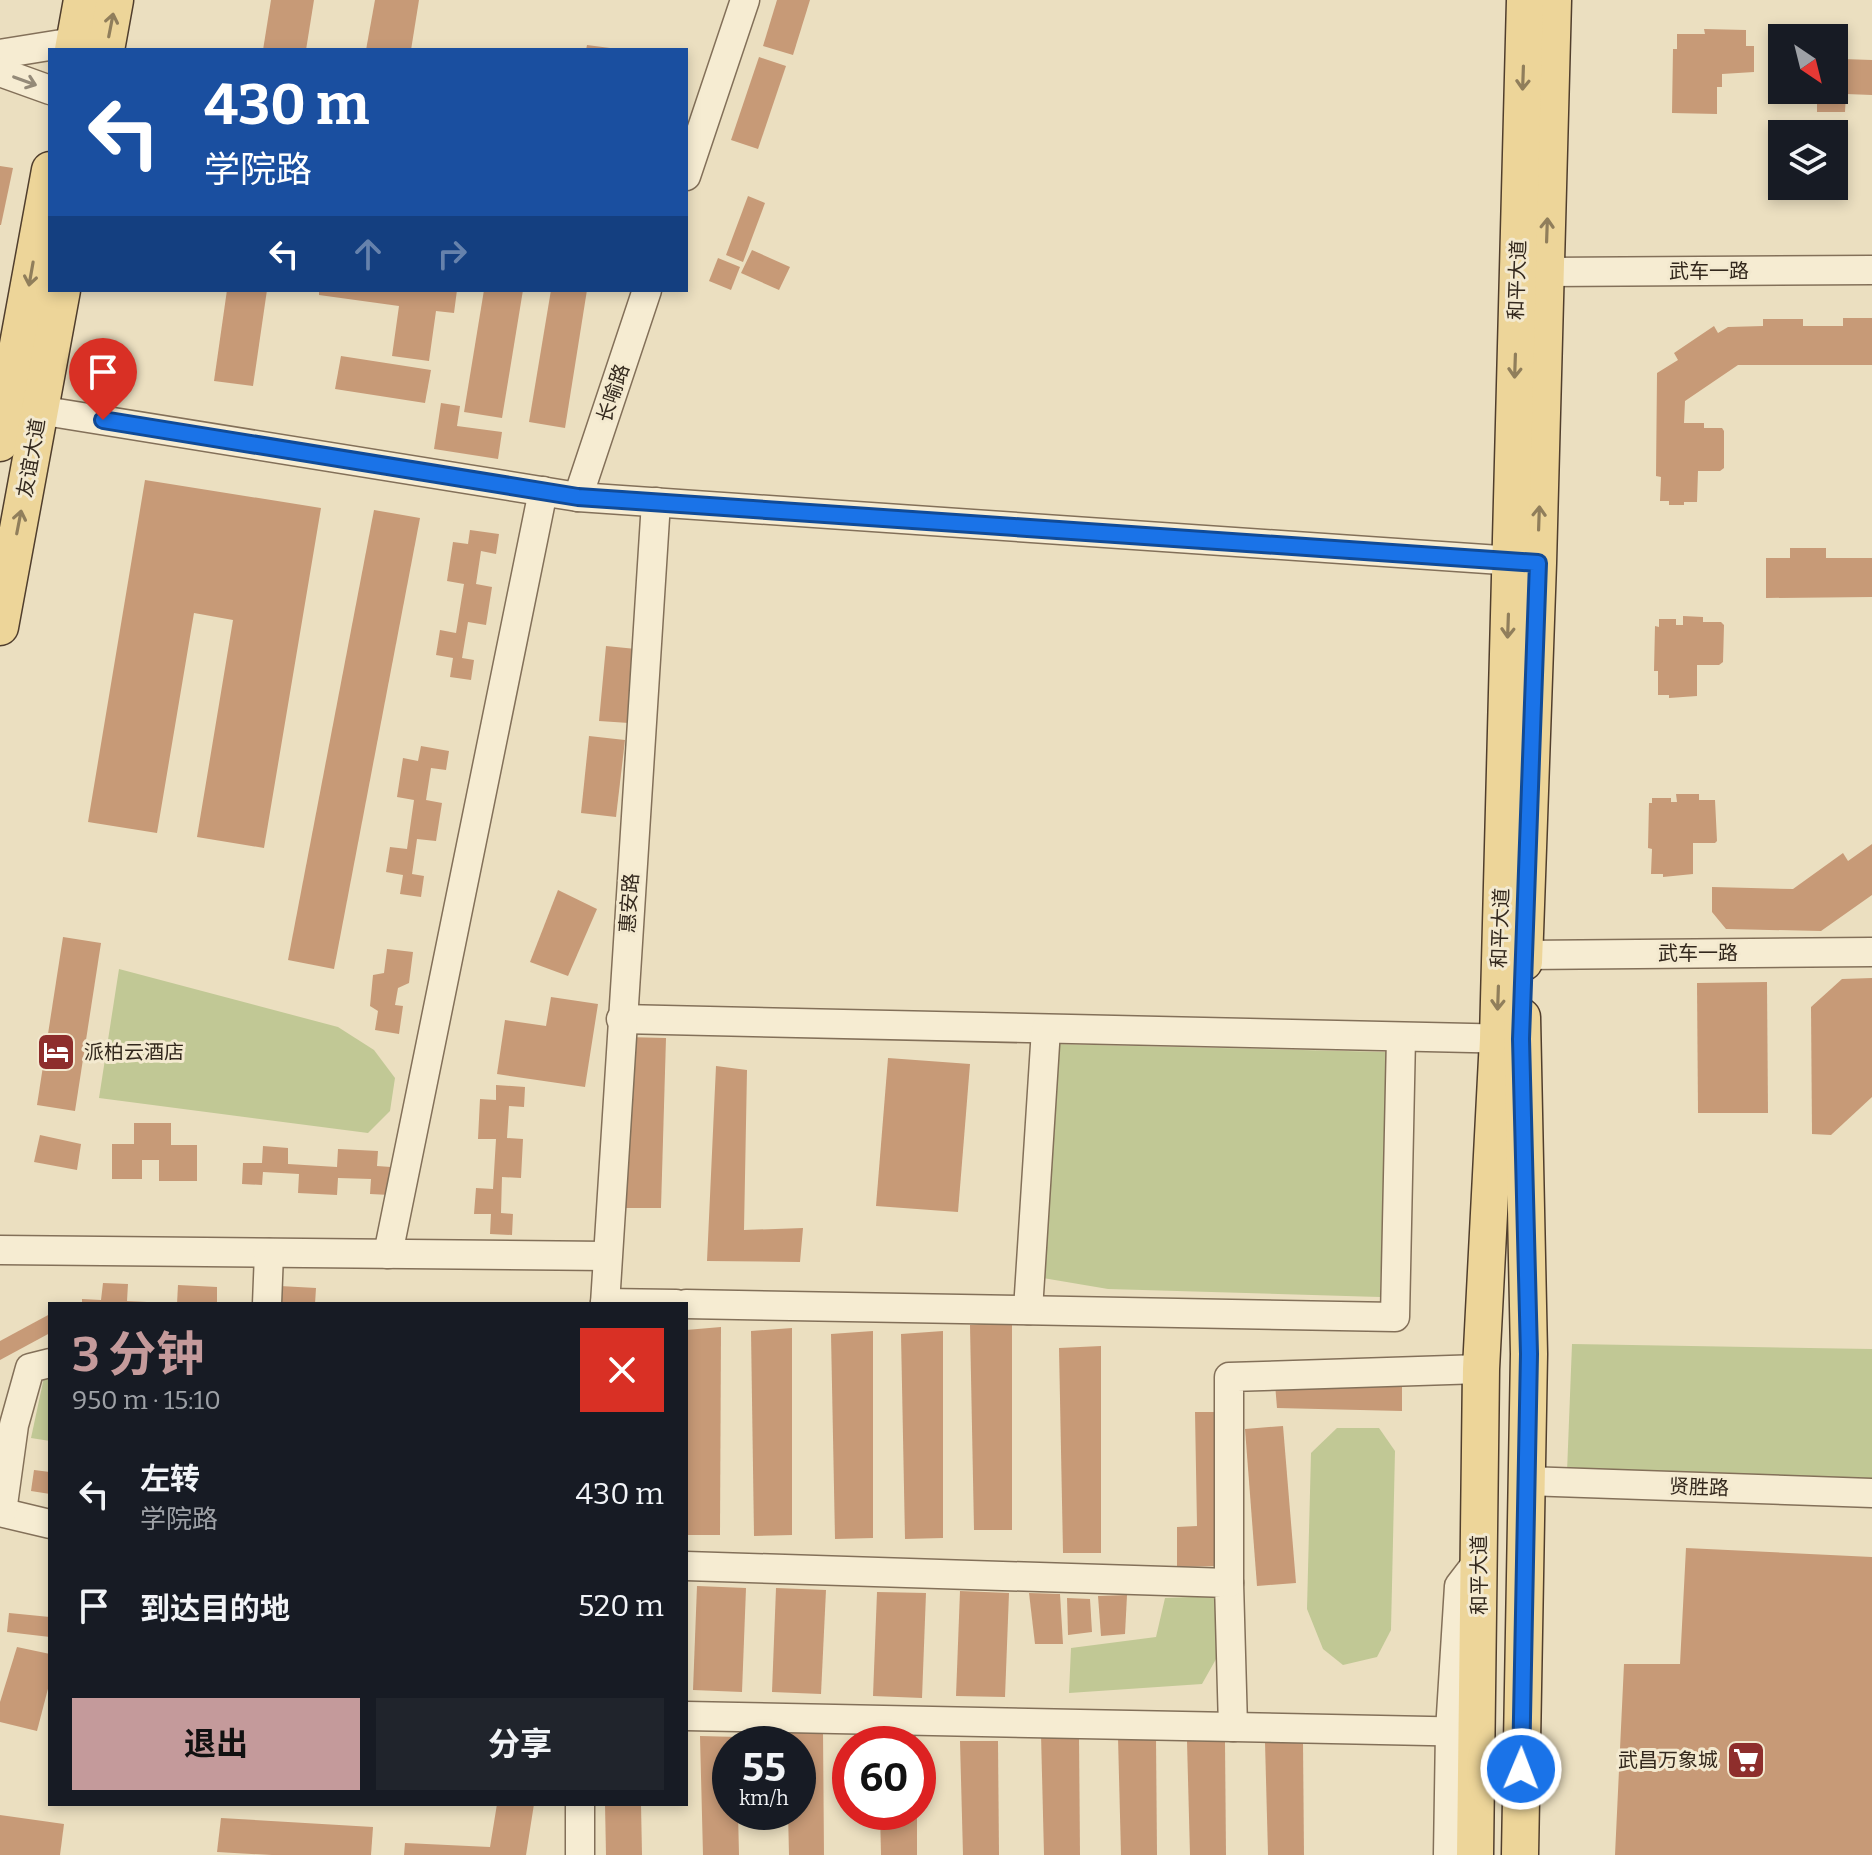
<!DOCTYPE html>
<html lang="zh">
<meta charset="utf-8">
<style>
:root{--surface:#171b24;--page:#20242c;--text:#f1f3f6;--muted:#9ea1a6;--accent:#c49a9b}
body{margin:0;font-family:Bitter,"Noto Sans SC",serif;background:var(--page);color:var(--text);height:100vh;display:flex;flex-direction:column;font-size:30px;white-space:nowrap}
*{box-sizing:border-box;margin:0}
p{font-size:26px;color:var(--muted)}
.icon{flex:none;width:44px;height:44px;fill:none;stroke:currentColor;stroke-width:2;stroke-linecap:round;stroke-linejoin:round}
.map{position:relative;flex:1;overflow:hidden}
.details{position:absolute;left:48px;top:1302px;width:640px;height:504px;display:flex;flex-direction:column;background:var(--surface);border-radius:0px;box-shadow:0 4px 12px #0003}
.details>*{flex:none}
.banner{position:absolute;left:48px;top:48px;width:640px;height:244px;border-radius:0px;box-shadow:0 4px 12px #0003;background:#1a4fa0;color:#fff;overflow:hidden}
.needle{width:52px;rotate:145deg}
.controls{position:absolute;left:1768px;top:24px;display:grid;gap:16px}
.controls a{display:grid;place-items:center;width:80px;height:80px;border-radius:0px;background:var(--surface);box-shadow:0 4px 12px #0003;font-size:40px}
.speed{position:absolute;left:712px;top:1726px;display:flex;gap:16px;font-size:40px;font-weight:700;text-align:center}
.speed>*{display:grid;place-content:center;width:104px;height:104px;border-radius:50%;background:var(--surface);box-shadow:0 4px 12px #0003;line-height:1}
.speed small{font-size:20px;font-weight:400}
.speed .limit{border:12px solid #d22;background:#fff;color:#111}
.pin{position:absolute;display:grid;place-items:center;width:68px;height:68px;color:#fff;margin:-82px -34px;border-radius:50% 50% 50% 0;rotate:-45deg;box-shadow:0 0 8px #0007}
.pin .icon{rotate:45deg}
.me{position:absolute;width:88px;margin:-44px;rotate:1deg;stroke-linejoin:round;filter:drop-shadow(0 0 6px #0008)}
.turn{display:flex;align-items:center;gap:28px;height:168px;padding:0 24px;font-size:36px}
.turn .icon{width:104px;height:104px;stroke-width:2.5}
.turn b{display:block;font-size:56px;line-height:68px}
.lanes{display:flex;align-items:center;height:76px;padding:0 24px;background:#0003;justify-content:center;gap:40px;direction:ltr}
.lanes .off{opacity:.35}
.round{display:grid;place-items:center;flex:none;width:84px;height:84px;border-radius:0px;background:var(--page)}
.summary{display:flex;align-items:center;justify-content:space-between;height:136px;padding:0 24px}
h1{font-size:48px;font-weight:700;line-height:60px;color:var(--accent)}
.primary-button{display:flex;gap:16px;margin-top:auto;padding:16px 24px}
.primary-button a{flex:1;height:92px;border-radius:0px;background:var(--accent);color:#111;font-size:32px;font-weight:700;line-height:92px;text-align:center}
.primary-button a+a{background:var(--page);color:var(--text)}
ul{padding:0;list-style:none}
li{display:flex;align-items:center;gap:24px;height:112px;padding:0 24px}
li div{flex:1}
li b{display:block;font-size:30px}
li em{font-style:normal}
.map>svg:first-child{display:block}
.green{fill:#c1c895}
.building{fill:#c79a77}
.lines{fill:none;stroke-linecap:round;stroke-linejoin:round}
.minor-casing{stroke:#837059;stroke-width:31}
.major-casing{stroke:#503e2d;stroke-width:39}
.minor{stroke:#f6ecd2;stroke-width:28}
.major{stroke:#edd599;stroke-width:36}
.oneway{stroke:#907e5b}
.oneway2{stroke:#948a78}
.route-casing{stroke:#114b97;stroke-width:20}
.route{stroke:#1a73e8;stroke-width:14}
.labels{text-anchor:middle;stroke-width:6;stroke-linejoin:round;paint-order:stroke}
.street-label{font-size:20px;fill:#33281d;stroke:#f3e9cf}
.poi-label{font-size:20px;fill:#33281d;stroke:#f3e9cf;text-anchor:start}
</style>
<div class="map">
<svg width="1872" height="1855" viewBox="0 0 1872 1855">
<rect width="100%" height="100%" fill="#ebdfc0"/>
<g class="green">
<polygon points="119,969 338,1027 374,1050 395,1078 390,1111 368,1133 99,1098"/>
<polygon points="1053,1044 1388,1052 1380,1297 1108,1289 1037,1277"/>
<polygon points="1572,1344 1872,1349 1872,1480 1567,1472"/>
<polygon points="46,1368 50,1368 50,1441 31,1438"/>
<polygon points="1337,1428 1379,1428 1395,1451 1391,1630 1377,1657 1343,1665 1323,1649 1307,1609 1311,1453"/>
<polygon points="1215,1596 1220,1652 1202,1684 1069,1693 1071,1648 1156,1637 1165,1598"/>
</g>
<g class="building">
<polygon points="271,0 314,0 306,50 263,50"/>
<polygon points="375,0 419,0 411,50 366,50"/>
<polygon points="777,0 810,0 793,55 763,46"/>
<polygon points="1704,29 1746,30 1746,46 1754,46 1754,72 1722,74 1722,87 1717,87 1717,114 1672,113 1673,49 1677,49 1677,34 1705,34"/>
<polygon points="587,45 610,48 610,50 586,50"/>
<polygon points="1834,55 1843,55 1843,59 1872,60 1872,95 1846,94 1845,112 1817,112 1817,95 1789,94 1789,90 1834,90"/>
<polygon points="759,57 786,66 758,149 731,140"/>
<polygon points="0,166 13,168 1,225 0,225"/>
<polygon points="748,196 765,203 743,262 726,255"/>
<polygon points="752,250 790,267 779,290 741,273"/>
<polygon points="718,258 740,267 731,290 709,281"/>
<polygon points="227,290 267,290 253,386 214,381"/>
<polygon points="319,290 457,290 454,313 436,311 429,361 392,356 399,306 319,295"/>
<polygon points="484,290 523,290 502,418 464,412"/>
<polygon points="551,290 587,290 565,428 529,422"/>
<polygon points="1843,318 1872,318 1872,365 1738,365 1685,401 1684,423 1704,423 1704,428 1722,428 1724,431 1724,468 1720,471 1698,471 1697,502 1684,502 1684,505 1669,505 1669,501 1660,501 1661,477 1656,476 1657,373 1678,360 1674,353 1714,326 1718,333 1728,327 1763,326 1763,319 1803,319 1803,326 1843,326"/>
<polygon points="341,356 431,370 425,403 335,389"/>
<polygon points="441,403 460,406 457,426 502,432 498,459 434,449"/>
<polygon points="145,480 321,508 264,848 197,837 233,620 194,613 157,833 88,822"/>
<polygon points="374,510 420,518 334,969 288,960"/>
<polygon points="470,530 499,534 496,554 481,551 476,584 492,587 486,625 468,622 462,658 474,660 471,680 450,677 453,658 436,655 440,630 456,633 464,584 447,581 453,542 468,544"/>
<polygon points="1790,548 1826,548 1826,558 1872,558 1872,597 1766,598 1766,558 1790,558"/>
<polygon points="1683,616 1703,617 1703,622 1721,622 1724,625 1723,662 1719,665 1697,665 1697,696 1669,698 1669,695 1658,695 1658,671 1654,671 1655,626 1659,627 1659,619 1676,619 1676,625 1683,625"/>
<polygon points="606,646 636,649 629,723 599,721"/>
<polygon points="589,736 625,740 616,817 581,813"/>
<polygon points="421,746 449,751 446,770 431,768 426,800 442,803 436,841 417,839 412,874 424,876 421,897 400,894 403,875 386,872 390,847 407,849 414,800 397,797 403,758 418,761"/>
<polygon points="1676,794 1699,794 1699,800 1715,800 1717,841 1715,843 1693,843 1693,874 1663,877 1663,874 1651,874 1652,849 1648,848 1649,803 1652,803 1652,798 1671,798 1671,802 1677,802"/>
<polygon points="1872,844 1872,895 1821,931 1726,929 1712,912 1712,887 1793,889 1843,853 1848,861"/>
<polygon points="558,890 597,909 568,976 530,962"/>
<polygon points="63,937 101,943 75,1111 37,1105"/>
<polygon points="387,949 413,952 409,983 398,988 395,1005 403,1006 399,1034 375,1030 378,1011 370,1006 373,975 384,973"/>
<polygon points="1872,978 1872,1097 1831,1135 1812,1134 1811,1007 1842,979"/>
<polygon points="1767,982 1768,1113 1698,1113 1697,983"/>
<polygon points="551,997 598,1004 585,1087 497,1074 505,1020 546,1026"/>
<polygon points="625,1037 666,1038 661,1208 622,1208"/>
<polygon points="888,1058 970,1064 958,1212 876,1206"/>
<polygon points="716,1066 747,1070 744,1230 803,1228 800,1262 707,1261"/>
<polygon points="496,1085 525,1087 524,1107 509,1106 507,1138 523,1139 521,1178 502,1177 501,1213 513,1214 512,1235 490,1234 491,1214 474,1214 476,1188 493,1189 496,1139 478,1139 480,1099 496,1100"/>
<polygon points="134,1123 171,1123 171,1145 197,1145 197,1181 159,1181 159,1160 142,1160 142,1179 112,1179 112,1144 134,1144"/>
<polygon points="40,1135 81,1144 77,1170 34,1162"/>
<polygon points="263,1146 288,1148 288,1164 337,1167 338,1149 378,1151 377,1166 391,1167 390,1195 370,1194 371,1179 338,1178 337,1195 298,1193 299,1174 263,1172 262,1185 242,1184 243,1163 262,1163"/>
<polygon points="103,1283 128,1284 127,1301 147,1302 147,1304 82,1304 82,1299 101,1300"/>
<polygon points="178,1285 217,1287 217,1304 177,1304"/>
<polygon points="280,1286 316,1288 315,1304 278,1304"/>
<polygon points="50,1314 50,1333 0,1360 0,1341"/>
<polygon points="1012,1322 1012,1530 974,1530 970,1325"/>
<polygon points="721,1327 720,1535 686,1535 686,1330"/>
<polygon points="792,1328 792,1535 754,1536 751,1331"/>
<polygon points="873,1331 873,1538 835,1539 831,1334"/>
<polygon points="943,1331 943,1538 905,1539 901,1334"/>
<polygon points="1101,1346 1101,1553 1063,1553 1059,1348"/>
<polygon points="1402,1383 1402,1411 1277,1408 1275,1384"/>
<polygon points="1195,1412 1216,1412 1219,1566 1177,1567 1177,1527 1197,1526"/>
<polygon points="1283,1426 1296,1583 1257,1586 1245,1429"/>
<polygon points="34,1470 50,1472 50,1494 31,1491"/>
<polygon points="1686,1548 1872,1557 1872,1855 1615,1855 1624,1664 1680,1664"/>
<polygon points="697,1586 746,1588 742,1692 693,1690"/>
<polygon points="776,1588 826,1590 821,1694 772,1692"/>
<polygon points="960,1591 1009,1593 1005,1697 956,1696"/>
<polygon points="877,1592 926,1593 922,1698 873,1696"/>
<polygon points="1029,1593 1060,1594 1063,1644 1035,1644"/>
<polygon points="1127,1595 1125,1634 1101,1636 1098,1596"/>
<polygon points="1067,1598 1090,1599 1092,1632 1068,1635"/>
<polygon points="9,1613 50,1617 50,1637 7,1632"/>
<polygon points="17,1647 50,1654 50,1681 37,1731 0,1722 0,1702"/>
<polygon points="786,1730 823,1731 824,1855 789,1855 788,1812 798,1812 798,1744 786,1744"/>
<polygon points="1041,1734 1079,1734 1080,1855 1044,1855"/>
<polygon points="878,1735 916,1735 916,1744 879,1744"/>
<polygon points="700,1736 738,1737 738,1744 730,1744 730,1812 738,1812 739,1855 703,1855"/>
<polygon points="1118,1737 1156,1737 1157,1855 1121,1855"/>
<polygon points="960,1741 998,1741 999,1855 963,1855"/>
<polygon points="1187,1741 1225,1742 1226,1855 1190,1855"/>
<polygon points="1265,1742 1303,1742 1304,1855 1268,1855"/>
<polygon points="497,1804 534,1804 526,1855 404,1855 405,1843 490,1847"/>
<polygon points="605,1804 641,1804 642,1855 606,1855"/>
<polygon points="880,1812 917,1812 917,1855 881,1855"/>
<polygon points="0,1815 64,1824 60,1855 0,1855"/>
<polygon points="221,1818 373,1827 371,1855 272,1855 217,1852"/>
</g>
<g class="lines">
<defs>
<g id="minor">
<polyline points="0,54 74,42"/>
<polyline points="0,72 50,90"/>
<polyline points="686,176 745,0"/>
<polyline points="1546,272 1872,270"/>
<polyline points="20,407 578,497 1529,562"/>
<polyline points="578,497 647,290"/>
<polyline points="1524,955 1872,952"/>
<polyline points="621,1019 1516,1039"/>
<polyline points="0,1250 607,1256"/>
<polyline points="388,1254 543,491"/>
<polyline points="605,1303 676,1304"/>
<polyline points="267,1304 269,1253"/>
<polyline points="605,1304 656,502"/>
<polyline points="686,1304 1395,1317 1401,1037"/>
<polyline points="1028,1310 1046,1029"/>
<polyline points="1526,1481 1872,1493"/>
<polyline points="0,1512 50,1524"/>
<polyline points="2,1512 14,1425 30,1368 50,1363"/>
<polyline points="686,1566 1229,1583 1233,1727"/>
<polyline points="1229,1583 1229,1377 1481,1369"/>
<polyline points="686,1716 1478,1732"/>
<polyline points="580,1855 580,1804"/>
<polyline points="1448,1855 1450,1731 1459,1586 1479,1560"/>
</g>
<g id="major">
<polyline points="73,50 82,0"/>
<polyline points="106,50 115,0"/>
<polyline points="0,443 50,170"/>
<polyline points="0,627 62,290"/>
<polyline points="1524,962 1538,563 1553,0"/>
<polyline points="1475,1855 1481,1369 1498,1039 1525,0"/>
<polyline points="1520,1855 1529,1354 1522,1017"/>
</g>
</defs>
<use href="#minor" class="minor-casing"/>
<use href="#major" class="major-casing"/>
<use href="#minor" class="minor"/>
<use href="#major" class="major"/>
</g>
<defs><path id="oneway-shaft" d="M-6 0H5M1.5-3L5.5 0L1.5 3" fill="none" stroke-width="1.6" stroke-linecap="round" stroke-linejoin="round" transform="scale(2)"/></defs>
<g class="oneway">
<use href="#oneway-shaft" transform="translate(111 25) rotate(-79)"/>
<use href="#oneway-shaft" transform="translate(1523 78) rotate(92)"/>
<use href="#oneway-shaft" transform="translate(1547 230) rotate(-88)"/>
<use href="#oneway-shaft" transform="translate(31 274) rotate(100)"/>
<use href="#oneway-shaft" transform="translate(1515 366) rotate(92)"/>
<use href="#oneway-shaft" transform="translate(1539 518) rotate(-88)"/>
<use href="#oneway-shaft" transform="translate(19 522) rotate(-79)"/>
<use href="#oneway-shaft" transform="translate(1508 626) rotate(92)"/>
<use href="#oneway-shaft" transform="translate(1498 998) rotate(92)"/>
</g>
<use class="oneway2" href="#oneway-shaft" transform="translate(25 81) rotate(20)"/>
<g class="lines">
<defs>
<polyline id="route" points="103,420 578,497 1538,563 1521,1039 1529,1354 1521,1769"/>
</defs>
<use href="#route" class="route-casing"/>
<use href="#route" class="route"/>
</g>
<defs>
<symbol id="hotel-square" viewBox="-11 -11 22 22"><rect x="-9" y="-9" width="18" height="18" rx="4" fill="#8e2e2c" stroke="#f3e9cf"/><path d="M-6-4.5h1.5V1H6V5H4.5V3h-9V5H-6ZM-4 0a1.8 1.8 0 1 1 3.6 0ZM.5 0V-2.5h3Q6-2.5 6 0Z" fill="#fff"/></symbol>
<symbol id="supermarket-square" viewBox="-11 -11 22 22"><rect x="-9" y="-9" width="18" height="18" rx="4" fill="#8e2e2c" stroke="#f3e9cf"/><path d="M-6-5.5h2.5l.6 2H6L4.5 2H-2.5L-4.4-4H-6ZM-1.5 3.2a1.3 1.3 0 1 0 .1 0ZM3 3.2a1.3 1.3 0 1 0 .1 0Z" fill="#fff"/></symbol>
</defs>
<g fill-rule="evenodd">
<use href="#hotel-square" x="34" y="1030" width="44" height="44"/>
<use href="#supermarket-square" x="1724" y="1738" width="44" height="44"/>
</g>
<g class="labels">
<g class="street-label">
<text x="1709" y="278">武车一路</text>
<text transform="translate(1517 280) rotate(-88)" y="7">和平大道</text>
<text transform="translate(613 393) rotate(-71)" y="7">长喻路</text>
<text transform="translate(31 458) rotate(-80)" y="7">友谊大道</text>
<text transform="translate(629 903) rotate(-86)" y="7">惠安路</text>
<text transform="translate(1500 928) rotate(-88)" y="7">和平大道</text>
<text x="1698" y="960">武车一路</text>
<text transform="translate(1699 1487) rotate(2)" y="7">贤胜路</text>
<text transform="translate(1479 1575) rotate(-90)" y="7">和平大道</text>
</g>
<g class="poi-label">
<text x="84" y="1059">派柏云酒店</text>
<text x="1718" y="1767" text-anchor="end">武昌万象城</text>
</g>
</g>
</svg>
<div class="controls">
<a><svg class="needle" viewBox="-14 -14 28 28"><path d="M0-13l5 13h-10z" fill="#e53935"/><path d="M0 13l5-13h-10z" fill="#9ea1a6"/></svg></a>
<a><svg class="icon" aria-label="layers" viewBox="0 0 24 24"><path d="M12 4l9 5-9 5-9-5zM3 14l9 5 9-5"/></svg></a>
</div>
<div class="speed"><div>55<small>km/h</small></div><div class="limit">60</div></div>
<div class="pin" style="left:103px;top:420px;background:#d93025"><svg class="icon" aria-label="arrive" viewBox="0 0 24 24"><path d="M6 21V4h12l-3 4 3 4H6"/></svg></div>
<svg class="me" style="left:1521px;top:1769px" viewBox="-20 -20 40 40"><circle r="17" fill="#1a73e8" stroke="#fff" stroke-width="3"/><path d="M0-11L8 9 0 5-8 9z" fill="#fff"/></svg>
<div class="banner">
<div class="turn"><svg class="icon" aria-label="left" viewBox="0 0 24 24"><path d="M17 20v-9H6M10 6l-5 5 5 5"/></svg><div><b>430 m</b>学院路</div></div>
<div class="lanes"><svg class="icon" aria-label="left" viewBox="0 0 24 24"><path d="M17 20v-9H6M10 6l-5 5 5 5"/></svg><svg class="icon off" aria-label="ahead" viewBox="0 0 24 24"><path d="M12 20V5M6 11l6-6 6 6"/></svg><svg class="icon off" aria-label="right" viewBox="0 0 24 24"><path d="M7 20v-9h11M14 6l5 5-5 5"/></svg></div>
</div>
<section class="details">
<div class="summary"><div><h1>3 分钟</h1><p>950 m · 15:10</p></div><a class="round" style="background:#d93025;color:#fff"><svg class="icon" aria-label="close" viewBox="0 0 24 24"><path d="M6 6l12 12M18 6L6 18"/></svg></a></div>
<ul>
<li><svg class="icon" aria-label="left" viewBox="0 0 24 24"><path d="M17 20v-9H6M10 6l-5 5 5 5"/></svg><div><b>左转</b><p>学院路</p></div><em>430 m</em></li>
<li><svg class="icon" aria-label="arrive" viewBox="0 0 24 24"><path d="M6 21V4h12l-3 4 3 4H6"/></svg><div><b>到达目的地</b></div><em>520 m</em></li>
</ul>
<div class="primary-button"><a>退出</a><a>分享</a></div>
</section>
</div>
